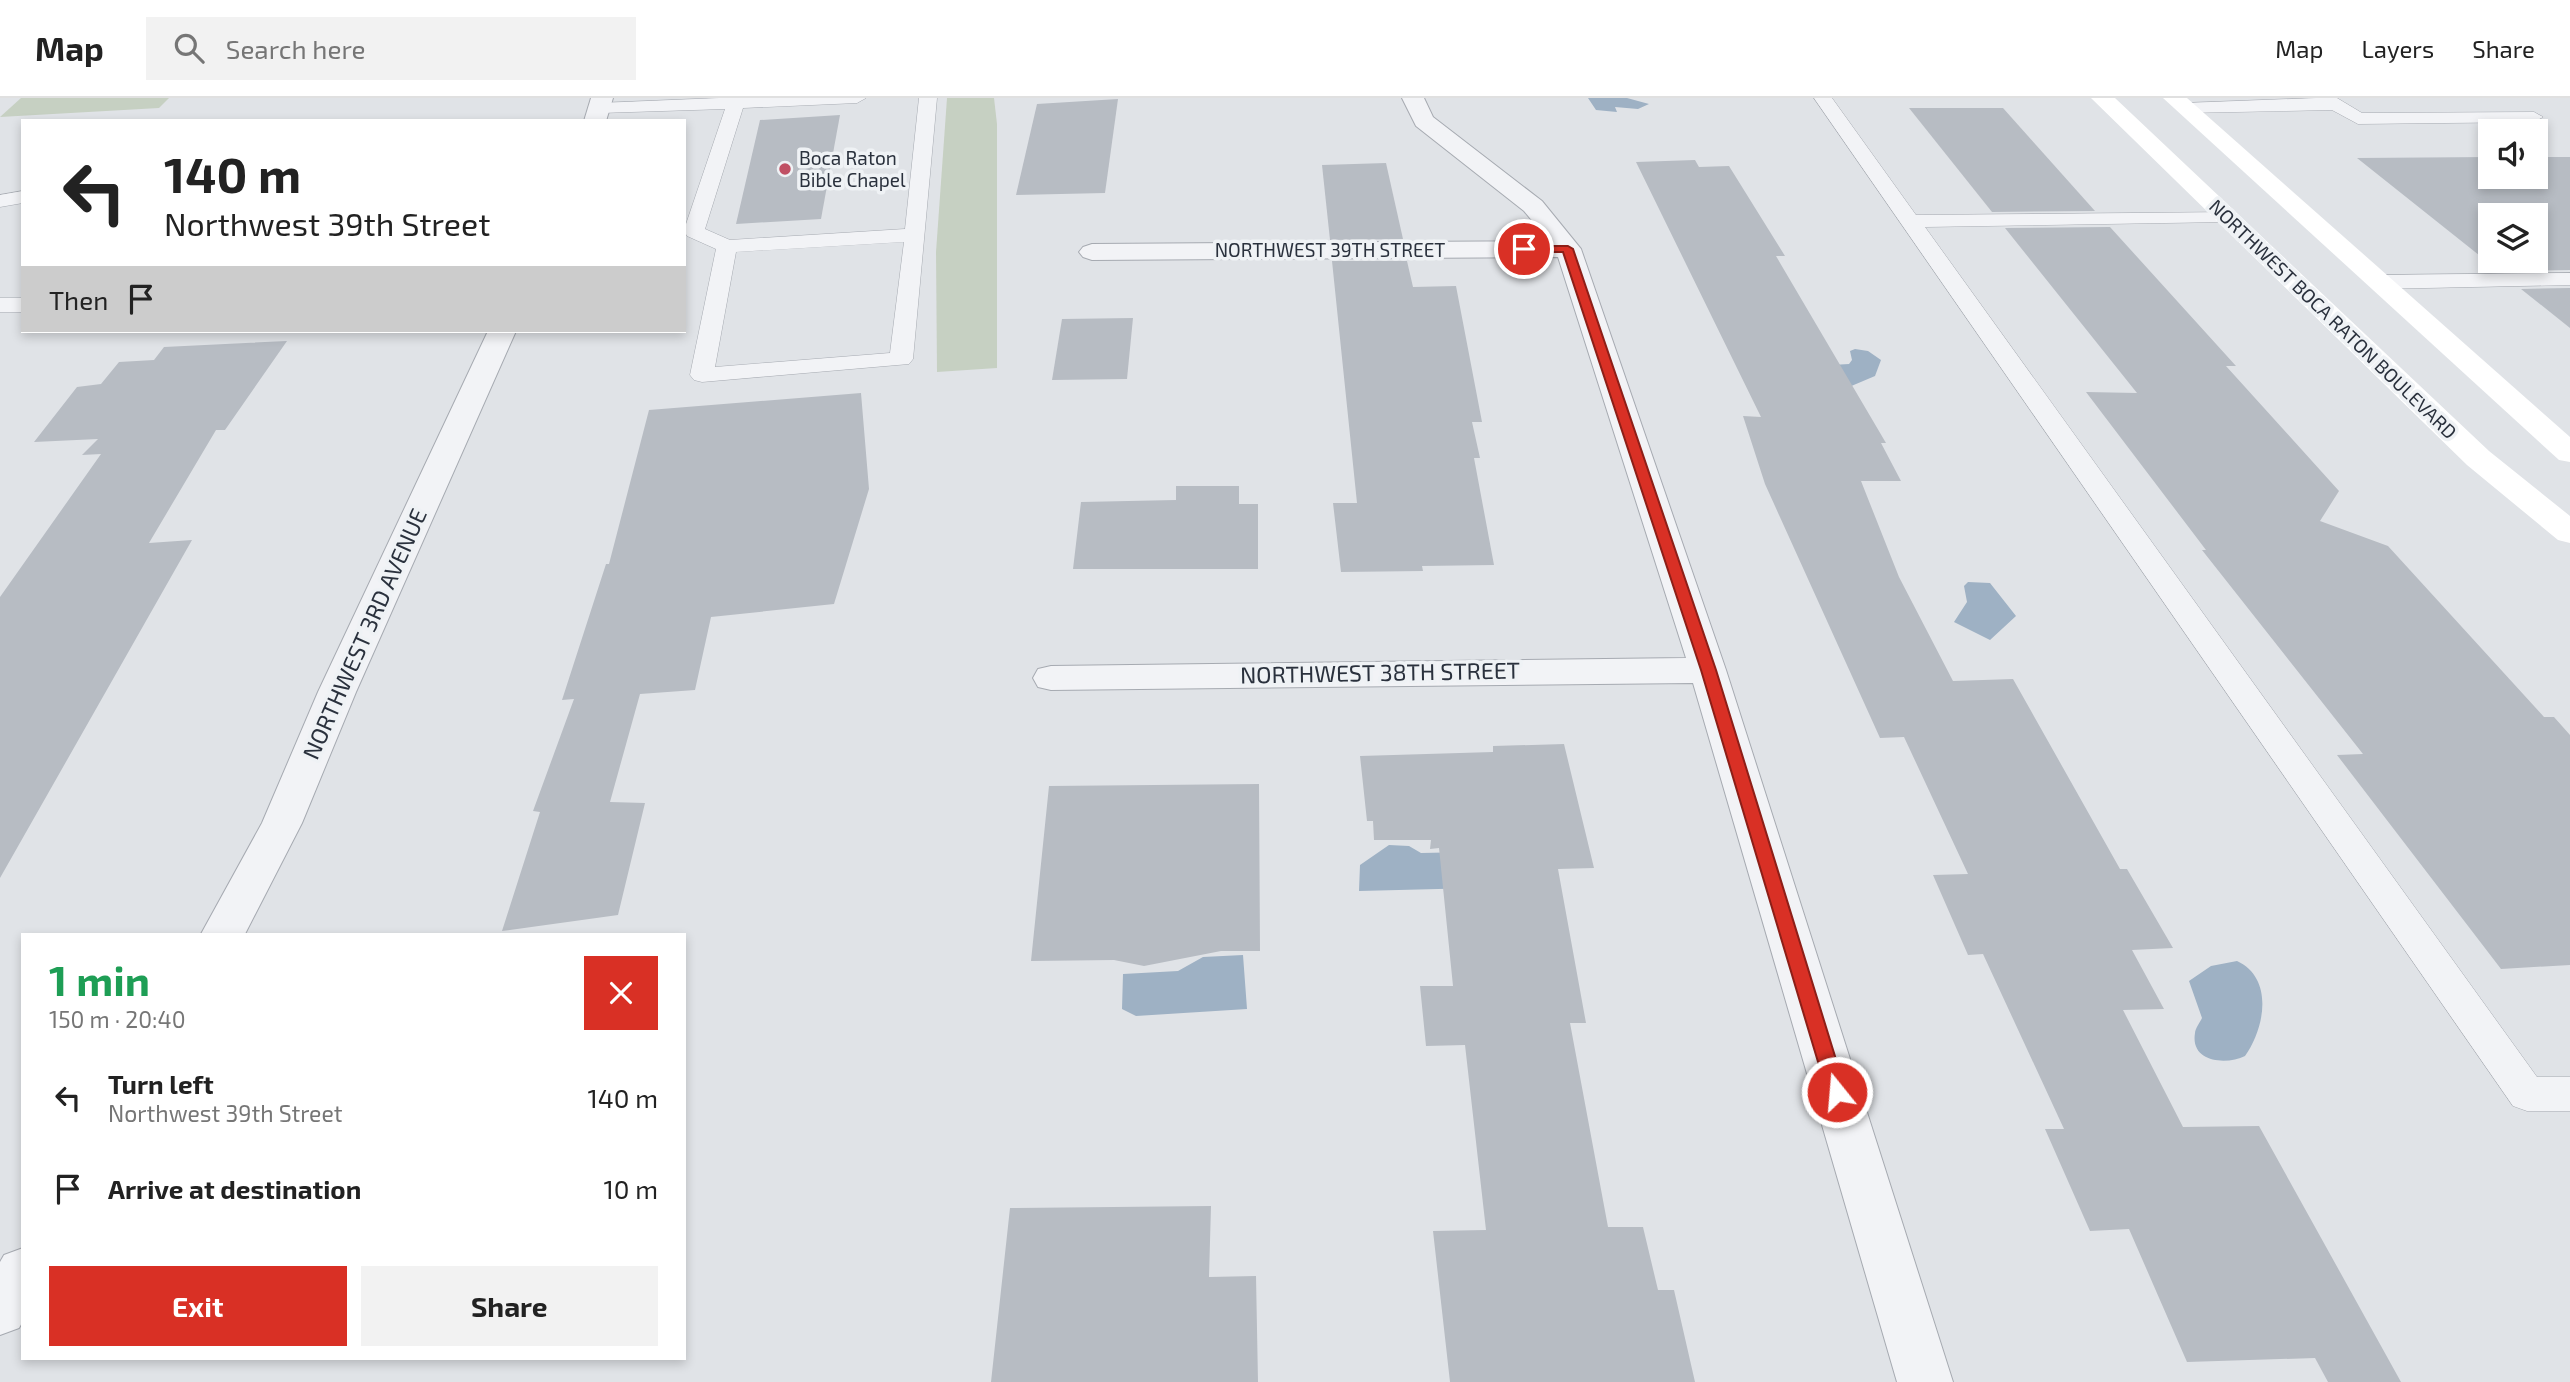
<!DOCTYPE html>
<meta charset="utf-8">
<style>
:root{--surface:#fff;--page:#f2f2f2;--text:#222;--muted:#767676;--line:#e0e0e0;--accent:#d93025}
body{margin:0;font-family:"Exo 2",sans-serif;background:var(--page);color:var(--text);height:100vh;display:flex;flex-direction:column;font-size:26px;white-space:nowrap}
*{box-sizing:border-box;margin:0}
p{font-size:23px;color:var(--muted)}
.icon{flex:none;width:38px;height:38px;fill:none;stroke:currentColor;stroke-width:2;stroke-linecap:round;stroke-linejoin:round}
.map{position:relative;flex:1;overflow:hidden}
.details{position:absolute;left:21px;top:835px;width:665px;height:427px;display:flex;flex-direction:column;background:var(--surface);border-radius:0px;box-shadow:0 4px 10px #0003}
.details>*{flex:none}
.guide{position:absolute;left:21px;top:21px;width:665px;height:214px;border-radius:0px;box-shadow:0 4px 10px #0003;background:#fff;color:var(--text);overflow:hidden}
.fabs{position:absolute;left:2478px;top:21px;display:grid;gap:14px}
.fabs a{display:grid;place-items:center;width:70px;height:70px;border-radius:0px;background:var(--surface);box-shadow:0 4px 10px #0003;font-size:35px}
.pin{position:absolute;display:grid;place-items:center;width:60px;height:60px;color:#fff;margin:-30px;border:4px solid #fff;border-radius:50%;box-shadow:0 2px 7px #0007}
.me{position:absolute;width:77px;margin:-38px;rotate:343deg;stroke-linejoin:round;filter:drop-shadow(0 0 5px #0008)}
.turn{display:flex;align-items:center;gap:24px;height:147px;padding:0 28px;font-size:32px}
.turn .icon{width:91px;height:91px;stroke-width:2.5}
.turn b{display:block;font-size:49px;line-height:60px}
.then{display:flex;align-items:center;height:66px;padding:0 28px;background:#0003;gap:14px;font-size:26px}
.round{display:grid;place-items:center;flex:none;width:74px;height:74px;border-radius:0px;background:var(--page)}
.head{display:flex;align-items:center;justify-content:space-between;height:119px;padding:0 28px}
h1{font-size:42px;font-weight:700;line-height:52px;color:#1e9e55}
.cta{display:flex;gap:14px;margin-top:auto;padding:14px 28px}
.cta a{flex:1;height:80px;border-radius:0px;background:var(--accent);color:#fff;font-size:28px;font-weight:700;line-height:80px;text-align:center}
.cta a+a{background:var(--page);color:var(--text)}
ul{padding:0;list-style:none}
li{display:flex;align-items:center;gap:21px;height:91px;padding:0 28px}
li div{flex:1}
li b{display:block;font-size:26px}
li em{font-style:normal}
header{display:flex;align-items:center;gap:42px;box-sizing:border-box;height:98px;padding:0 35px;background:var(--surface);border-bottom:2px solid var(--line)}
header strong{font-size:33px}
nav{display:flex;gap:38px;margin-inline-start:auto;font-size:24px}
.search{width:490px;height:63px;background:var(--page);display:flex;align-items:center;gap:18px;box-sizing:border-box;padding:0 24px;border-radius:0px;color:var(--muted);font-size:26px}
.map>svg:first-child{display:block}
.green{fill:#c6d0c2}
.water{fill:#9eb1c4}
.building{fill:#b7bcc3;fill-rule:evenodd}
.lines{fill:none;stroke-linecap:round;stroke-linejoin:round}
.lane-casing{stroke:#a6aab1;stroke-width:1}
.street-casing{stroke:#a6aab1;stroke-width:2}
.lane{fill:#f2f3f6;fill-rule:evenodd}
.street{fill:#f2f3f6;fill-rule:evenodd}
.secondary{fill:#fff;fill-rule:evenodd}
.route{fill:#d93025;stroke:#8d1f18;stroke-width:2}
.poi-dot{fill:#c05064;stroke:#eff2f5;stroke-width:2.5}
.labels{text-anchor:middle;stroke-width:7;stroke-linejoin:round;paint-order:stroke}
.far-poi-label{font-size:19px;fill:#2a313d;stroke:#eff2f5;text-anchor:start}
.far-street-label{font-size:19px;fill:#2a313d;stroke:#eff2f5}
.street-label{font-size:23px;fill:#2a313d;stroke:#eff2f5}
</style>
<header>
<strong>Map</strong>
<div class="search"><svg class="icon" aria-label="search" viewBox="0 0 24 24"><circle cx="10" cy="10" r="6"/><path d="M15 15l6 6"/></svg>Search here</div>
<nav><a>Map</a><a>Layers</a><a>Share</a></nav>
</header>
<div class="map">
<svg width="2570" height="1284" viewBox="0 0 2570 1284">
<rect width="100%" height="100%" fill="#e0e3e7"/>
<g class="green">
<polygon points="21,0 169,0 159,10 0,19"/>
<polygon points="947,0 994,0 997,26 997,270 937,274 936,154"/>
</g>
<g class="water">
<polygon points="1588,0 1627,0 1649,6 1638,11 1615,9 1617,14 1596,12"/>
<polygon points="1855,251 1868,253 1881,262 1875,278 1849,289 1832,267 1849,266 1852,262 1850,253"/>
<polygon points="1968,484 1990,485 2016,518 1990,542 1954,524 1967,504 1964,488"/>
<polygon points="1389,747 1409,748 1421,755 1469,754 1478,790 1359,793 1360,767"/>
<polygon points="1243,857 1247,911 1136,918 1122,911 1123,876 1178,873 1203,859"/>
<path d="M 2237,863 C 2274,880 2265,930 2245,958 C 2227,967 2190,965 2195,935 C 2195,931 2200,924 2202,920 L 2189,883 L 2211,868 Z"/>
</g>
<g class="building">
<polygon points="1118,1 1105,95 1016,97 1037,6"/>
<polygon points="1909,10 2003,10 2095,113 1992,114"/>
<polygon points="840,17 821,121 736,126 760,22"/>
<path d="M 2490,59 L 2490,79 L 2536,79 L 2536,59 L 2570,59 L 2570,172 L 2499,173 L 2357,60 ZM 2490,117 L 2536,117 L 2536,163 L 2490,163 Z"/>
<polygon points="1695,62 1699,69 1729,68 1785,158 1776,158 1886,345 1881,345 1901,383 1861,383 1899,479 1953,583 2013,581 2120,771 2127,771 2173,850 2132,852 2164,911 2123,912 2183,1029 2259,1028 2401,1284 2328,1284 2315,1260 2187,1264 2129,1131 2090,1133 2045,1031 2064,1031 1983,856 1968,857 1933,777 1968,776 1904,639 1880,640 1765,386 1743,318 1761,319 1636,64"/>
<polygon points="1386,65 1403,141 1330,142 1322,67"/>
<polygon points="2110,129 2236,268 2226,268 2339,393 2320,423 2388,448 2544,619 2554,619 2570,637 2570,867 2501,871 2337,657 2363,656 2202,452 2206,452 2086,294 2137,295 2005,130"/>
<polygon points="1332,163 1407,163 1413,189 1456,188 1482,324 1472,324 1480,360 1474,360 1494,467 1422,468 1423,473 1341,474 1333,405 1357,405"/>
<polygon points="2570,190 2570,230 2521,191"/>
<polygon points="1133,220 1127,281 1052,282 1062,221"/>
<polygon points="287,243 225,332 216,332 149,445 192,442 0,780 0,499 101,356 82,357 98,341 34,344 77,289 101,286 119,264 154,262 164,249"/>
<polygon points="861,295 869,391 834,506 711,519 695,592 640,596 610,704 645,705 618,817 502,833 540,714 533,713 574,601 562,602 606,466 609,466 649,312"/>
<polygon points="1176,388 1239,388 1239,406 1258,406 1258,471 1073,471 1081,404 1176,402"/>
<polygon points="1564,646 1594,770 1558,771 1586,925 1570,925 1608,1129 1643,1129 1658,1192 1674,1192 1695,1284 1450,1284 1433,1133 1486,1132 1465,947 1426,948 1420,888 1453,888 1439,750 1430,751 1431,742 1374,742 1373,723 1367,723 1360,658 1493,654 1493,648"/>
<polygon points="1259,686 1260,853 1221,853 1144,868 1114,862 1031,863 1049,688"/>
<polygon points="1211,1108 1209,1179 1256,1178 1258,1284 991,1284 1010,1110"/>
</g>
<g class="lines">
<defs>
<g id="lane">
<path d="M 719,0 L 866,0 L 857,5 L 743,10 L 705,131 L 730,142 L 905,131 L 919,0 L 937,0 L 913,261 L 909,266 L 702,284 L 694,282 L 690,277 L 716,151 L 687,138 L 684,132 L 725,11 L 600,15 L 591,10 L 600,5 ZM 904,144 L 890,255 L 715,269 L 736,154 Z"/>
<polygon points="1814,0 1832,0 1916,117 2232,114 2235,118 2225,124 1925,129 2537,979 2570,979 2570,1013 2527,1013 2513,1008"/>
<polygon points="2316,0 2337,0 2362,15 2534,14 2543,19 2534,24 2358,26 2332,12 2185,15 2176,10 2185,5"/>
<polygon points="23,93 23,105 0,109 0,97"/>
<polygon points="2570,175 2570,187 2379,191 2368,184 2379,177"/>
<rect x="0" y="200" width="23" height="14"/>
</g>
<g id="street">
<polygon points="591,0 613,0 606,23 584,23"/>
<polygon points="1402,0 1424,0 1433,19 1542,103 1581,151 1726,572 1953,1284 1897,1284 1693,585 1051,592 1038,589 1033,580 1038,571 1051,568 1686,560 1558,159 1092,162 1083,159 1079,154 1083,149 1092,146 1549,143 1524,113 1416,28"/>
<polygon points="488,233 516,233 356,594 302,725 245,836 201,836 262,725 318,594"/>
<polygon points="23,1150 23,1223 19,1230 0,1237 0,1164 4,1157"/>
</g>
</defs>
<use href="#lane" class="lane-casing"/>
<use href="#street" class="street-casing"/>
<use href="#lane" class="lane"/>
<use href="#street" class="street"/>
<g class="secondary">
<polygon points="2091,0 2115,0 2489,353 2570,418 2570,445 2558,442 2467,367"/>
<polygon points="2163,0 2187,0 2570,339 2570,364 2559,362"/>
</g>
</g>
<polygon class="route" points="1568,148 1573,151 1716,572 1846,994 1844,1000 1837,1002 1830,1000 1827,994 1701,572 1563,154 1524,154 1519,151 1524,148"/>
<circle class="poi-dot" cx="785" cy="71" r="7"/>
<g class="labels">
<g class="far-poi-label">
<text x="799" y="67">Boca Raton<tspan x="799" dy="22">Bible Chapel</tspan></text>
</g>
<g class="far-street-label">
<text x="1330" y="159">NORTHWEST 39TH STREET</text>
<text transform="translate(2333 221) rotate(44)" y="7">NORTHWEST BOCA RATON BOULEVARD</text>
</g>
<g class="street-label">
<text transform="translate(365 536) rotate(-66)" y="8">NORTHWEST 3RD AVENUE</text>
<text transform="translate(1380 575) rotate(-1)" y="8">NORTHWEST 38TH STREET</text>
</g>
</g>
</svg>
<div class="fabs">
<a><svg class="icon" aria-label="sound" viewBox="0 0 24 24"><path d="M4 9h4l5-4v14l-5-4H4zM17 9q2 3 0 6"/></svg></a>
<a><svg class="icon" aria-label="layers" viewBox="0 0 24 24"><path d="M12 4l9 5-9 5-9-5zM3 14l9 5 9-5"/></svg></a>
</div>
<div class="pin" style="left:1524px;top:151px;background:#d93025"><svg class="icon" aria-label="arrive" viewBox="0 0 24 24"><path d="M6 21V4h12l-3 4 3 4H6"/></svg></div>
<svg class="me" style="left:1837px;top:994px" viewBox="-20 -20 40 40"><circle r="17" fill="#d93025" stroke="#fff" stroke-width="3"/><path d="M0-11L8 9 0 5-8 9z" fill="#fff"/></svg>
<div class="guide">
<div class="turn"><svg class="icon" aria-label="left" viewBox="0 0 24 24"><path d="M17 20v-9H6M10 6l-5 5 5 5"/></svg><div><b>140 m</b>Northwest 39th Street</div></div>
<div class="then">Then<svg class="icon" aria-label="arrive" viewBox="0 0 24 24"><path d="M6 21V4h12l-3 4 3 4H6"/></svg></div>
</div>
<section class="details">
<div class="head"><div><h1>1 min</h1><p>150 m · 20:40</p></div><a class="round" style="background:#d93025;color:#fff"><svg class="icon" aria-label="close" viewBox="0 0 24 24"><path d="M6 6l12 12M18 6L6 18"/></svg></a></div>
<ul>
<li><svg class="icon" aria-label="left" viewBox="0 0 24 24"><path d="M17 20v-9H6M10 6l-5 5 5 5"/></svg><div><b>Turn left</b><p>Northwest 39th Street</p></div><em>140 m</em></li>
<li><svg class="icon" aria-label="arrive" viewBox="0 0 24 24"><path d="M6 21V4h12l-3 4 3 4H6"/></svg><div><b>Arrive at destination</b></div><em>10 m</em></li>
</ul>
<div class="cta"><a>Exit</a><a>Share</a></div>
</section>
</div>
